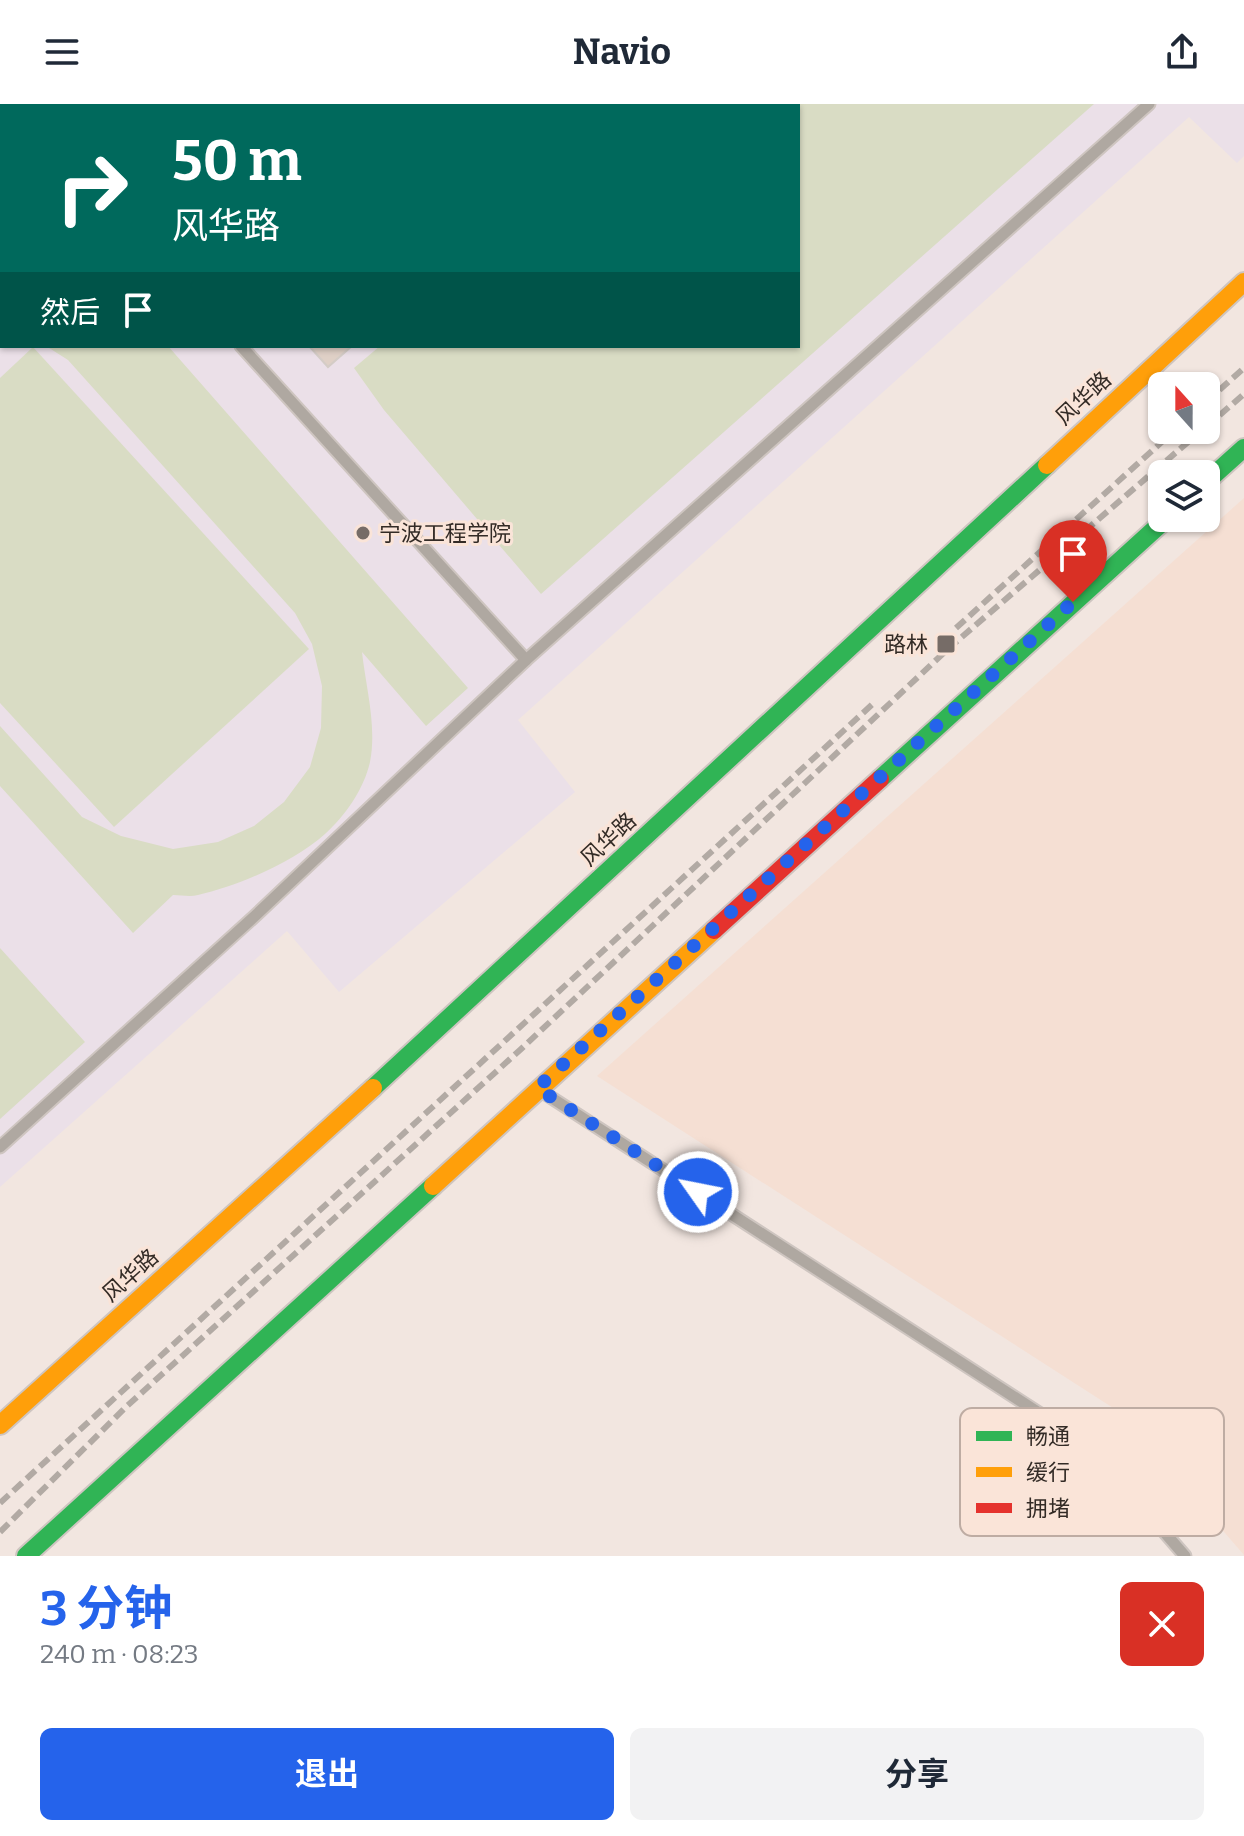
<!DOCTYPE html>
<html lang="zh">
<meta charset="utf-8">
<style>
:root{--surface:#fff;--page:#f2f2f3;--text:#1f2937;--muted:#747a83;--accent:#2563eb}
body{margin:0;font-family:Bitter,"Noto Sans SC",serif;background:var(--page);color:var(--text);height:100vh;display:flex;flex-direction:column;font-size:30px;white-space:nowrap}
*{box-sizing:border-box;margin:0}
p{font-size:26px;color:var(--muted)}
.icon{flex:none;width:44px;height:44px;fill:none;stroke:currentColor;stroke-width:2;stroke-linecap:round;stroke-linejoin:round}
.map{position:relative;height:1452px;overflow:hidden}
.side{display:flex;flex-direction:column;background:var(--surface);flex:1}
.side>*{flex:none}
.banner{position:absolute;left:0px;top:0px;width:800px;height:244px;box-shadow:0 2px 6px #0004;background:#00695c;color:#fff;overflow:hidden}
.needle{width:52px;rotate:339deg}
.tools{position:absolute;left:1148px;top:268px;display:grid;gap:16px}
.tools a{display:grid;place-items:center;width:72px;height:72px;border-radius:12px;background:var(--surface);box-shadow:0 2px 6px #0004;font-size:40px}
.pin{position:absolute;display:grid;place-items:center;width:68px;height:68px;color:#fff;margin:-82px -34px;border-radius:50% 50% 50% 0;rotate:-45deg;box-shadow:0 0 8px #0007}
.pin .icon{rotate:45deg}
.me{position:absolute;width:88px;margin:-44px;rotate:303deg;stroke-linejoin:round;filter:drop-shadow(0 0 6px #0008)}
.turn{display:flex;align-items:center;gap:28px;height:168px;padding:0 40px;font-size:36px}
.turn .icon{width:104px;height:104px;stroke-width:2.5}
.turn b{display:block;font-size:56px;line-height:68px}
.then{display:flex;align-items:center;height:76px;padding:0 40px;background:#0003;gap:16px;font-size:30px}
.round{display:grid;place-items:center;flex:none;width:84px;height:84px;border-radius:12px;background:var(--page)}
.summary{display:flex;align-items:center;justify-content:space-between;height:136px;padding:0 40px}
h1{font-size:48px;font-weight:700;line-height:60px;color:var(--accent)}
.action{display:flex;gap:16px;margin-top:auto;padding:16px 40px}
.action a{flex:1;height:92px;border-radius:12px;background:var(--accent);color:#fff;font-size:32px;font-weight:700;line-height:92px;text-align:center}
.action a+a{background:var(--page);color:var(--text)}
header{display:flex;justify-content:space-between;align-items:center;height:104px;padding:0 40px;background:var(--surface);font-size:36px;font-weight:700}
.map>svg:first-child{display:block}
.built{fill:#f5dfd3}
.education{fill:#ebe0e8;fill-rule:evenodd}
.green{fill:#d9dcc4}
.building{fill:#dfd0c6;stroke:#d4ccc6;stroke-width:2}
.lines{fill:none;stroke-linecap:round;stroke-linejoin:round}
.lane-casing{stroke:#cec5c0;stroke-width:15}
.fast-casing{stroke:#cec5c0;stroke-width:22}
.slow-casing{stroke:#cec5c0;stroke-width:22}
.jam-casing{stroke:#cec5c0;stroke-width:22}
.lane{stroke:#afa8a1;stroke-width:11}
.fast{stroke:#30b455;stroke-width:18}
.slow{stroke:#ff9f0a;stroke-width:18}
.jam{stroke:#e5322d;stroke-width:18}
.rail{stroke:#b2aaa4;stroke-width:6;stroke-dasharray:12 6;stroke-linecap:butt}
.route{stroke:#2563eb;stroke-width:14;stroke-dasharray:0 25.2}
.poi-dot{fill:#766c67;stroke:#fae4d8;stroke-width:3}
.labels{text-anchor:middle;stroke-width:6;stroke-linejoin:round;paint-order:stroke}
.street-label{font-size:22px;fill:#332b26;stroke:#fae4d8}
.poi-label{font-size:22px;fill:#332b26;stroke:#fae4d8;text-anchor:start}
.key{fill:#fae4d8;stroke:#beaca3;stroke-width:2}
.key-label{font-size:22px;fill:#332b26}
</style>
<header><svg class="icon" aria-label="menu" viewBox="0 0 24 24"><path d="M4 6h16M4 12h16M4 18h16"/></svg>Navio<svg class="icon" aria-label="share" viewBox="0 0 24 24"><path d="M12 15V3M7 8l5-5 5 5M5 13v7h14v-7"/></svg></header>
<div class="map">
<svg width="1244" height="1452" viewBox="0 0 1244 1452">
<rect width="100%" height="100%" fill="#f2e6e0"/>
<polygon class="built" points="1244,394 1244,1451 1121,1309 597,972"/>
<path class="education" d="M 0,0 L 1244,0 L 1244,52 L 1237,59 L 1189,13 L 518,616 L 575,688 L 339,888 L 287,827 L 0,1083 ZM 2,2 L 798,2 L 798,242 L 2,242 Z"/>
<g class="green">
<polygon points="667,0 1094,0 541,490 384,306 354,264 380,242 798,242 798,2 665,2"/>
<path d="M 46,242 L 168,242 L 468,584 L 426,622 L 362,548 C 366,584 377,622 370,658 C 364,685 345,712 325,730 C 294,758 238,782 198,791 C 190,793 181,791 173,791 L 133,829 L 0,682 L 0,622 L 82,713 L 121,732 L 173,745 L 218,738 L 254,722 L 284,698 L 310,663 L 321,624 L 322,582 L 312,540 L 295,509 L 68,256 Z"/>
<polygon points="33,243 309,545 114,723 0,599 0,274"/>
<polygon points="0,844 85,938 0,1015"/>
</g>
<g class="building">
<polygon points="140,0 196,0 197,2 142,2"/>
<polygon points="243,0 362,0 241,2"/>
<polygon points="480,0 619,0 618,2"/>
<polygon points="309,242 352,242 328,263"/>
</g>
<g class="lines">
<defs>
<g id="lane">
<polyline points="21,0 22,2"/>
<polyline points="241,242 526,556"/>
<polyline points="541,987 1090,1342 1185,1452"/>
<polyline points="0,1043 256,811 526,556 1149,0"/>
</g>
<g id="fast">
<polyline points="1206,378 1244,344"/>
<polyline points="880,675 1167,414"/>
<polyline points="373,984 1047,361"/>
<polyline points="26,1452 433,1082"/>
</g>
<g id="slow">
<polyline points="1047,361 1244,178"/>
<polyline points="433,1082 714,826"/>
<polyline points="0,1321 373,984"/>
</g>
<polyline id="jam" points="714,826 880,675"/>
</defs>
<use href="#lane" class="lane-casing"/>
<use href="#fast" class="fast-casing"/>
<use href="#slow" class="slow-casing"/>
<use href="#jam" class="jam-casing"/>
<use href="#lane" class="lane"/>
<use href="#fast" class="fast"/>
<use href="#slow" class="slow"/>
<use href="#jam" class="jam"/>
<g class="rail">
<polyline points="1206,298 1244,264"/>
<polyline points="1206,323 1244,290"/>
<polyline points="956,524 1175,326"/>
<polyline points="0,1399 876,597"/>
<polyline points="0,1428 127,1302 520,946 949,544 1202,326"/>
</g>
</g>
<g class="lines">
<polyline class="route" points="698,1088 537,984 1073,498"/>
</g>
<g class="poi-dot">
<circle cx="363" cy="429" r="8"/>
<rect x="936" y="530" width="20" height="20" rx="4"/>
</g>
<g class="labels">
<g class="street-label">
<text transform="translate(1083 294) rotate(-43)" y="8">风华路</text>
<text transform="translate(608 735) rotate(-43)" y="8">风华路</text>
<text transform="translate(130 1171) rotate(-42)" y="8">风华路</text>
</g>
<g class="poi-label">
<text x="379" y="437">宁波工程学院</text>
<text x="928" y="548" text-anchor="end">路林</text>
</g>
</g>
<rect x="960" y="1304" width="264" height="128" rx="12" class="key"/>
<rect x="976" y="1327" width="36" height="10" fill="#30b455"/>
<rect x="976" y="1363" width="36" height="10" fill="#ff9f0a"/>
<rect x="976" y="1399" width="36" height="10" fill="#e5322d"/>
<g class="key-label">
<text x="1026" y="1340">畅通</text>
<text x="1026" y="1376">缓行</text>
<text x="1026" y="1412">拥堵</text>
</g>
</svg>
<div class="tools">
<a><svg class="needle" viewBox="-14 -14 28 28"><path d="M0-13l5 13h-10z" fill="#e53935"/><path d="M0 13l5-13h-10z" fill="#747a83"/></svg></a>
<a><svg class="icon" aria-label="layers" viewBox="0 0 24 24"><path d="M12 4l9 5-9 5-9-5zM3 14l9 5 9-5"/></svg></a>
</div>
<div class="pin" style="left:1073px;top:498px;background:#d93025"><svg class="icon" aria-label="arrive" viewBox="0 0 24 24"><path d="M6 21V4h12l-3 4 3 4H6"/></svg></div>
<svg class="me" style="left:698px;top:1088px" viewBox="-20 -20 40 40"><circle r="17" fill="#2563eb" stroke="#fff" stroke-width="3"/><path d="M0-11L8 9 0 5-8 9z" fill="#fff"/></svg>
<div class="banner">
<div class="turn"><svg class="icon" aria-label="right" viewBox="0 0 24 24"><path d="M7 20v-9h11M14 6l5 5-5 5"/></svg><div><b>50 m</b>风华路</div></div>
<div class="then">然后<svg class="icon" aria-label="arrive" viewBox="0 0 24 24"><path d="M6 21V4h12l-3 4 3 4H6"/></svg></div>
</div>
</div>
<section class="side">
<div class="summary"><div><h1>3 分钟</h1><p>240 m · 08:23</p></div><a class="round" style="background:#d93025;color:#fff"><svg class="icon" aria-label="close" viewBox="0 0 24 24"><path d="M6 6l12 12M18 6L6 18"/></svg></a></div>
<div class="action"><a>退出</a><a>分享</a></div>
</section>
